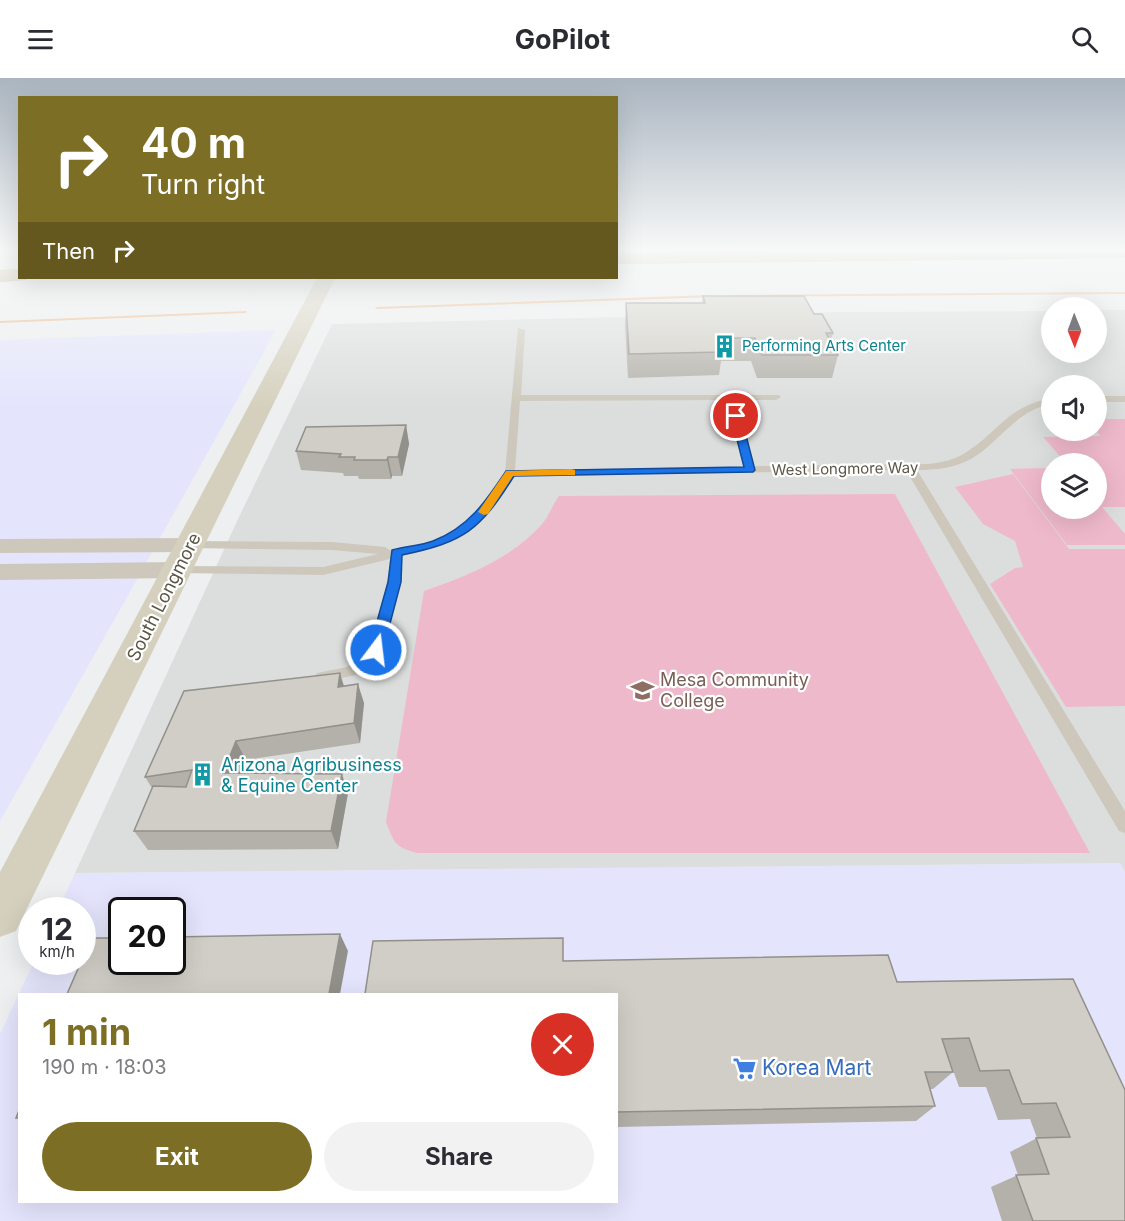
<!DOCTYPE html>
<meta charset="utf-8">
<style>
:root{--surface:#fff;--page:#f2f2f3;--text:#2b2b33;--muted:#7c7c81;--accent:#7d6e26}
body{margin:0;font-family:Inter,sans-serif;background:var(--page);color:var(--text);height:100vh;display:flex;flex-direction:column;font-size:22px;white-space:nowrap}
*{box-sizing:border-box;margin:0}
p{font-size:20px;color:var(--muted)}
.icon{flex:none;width:33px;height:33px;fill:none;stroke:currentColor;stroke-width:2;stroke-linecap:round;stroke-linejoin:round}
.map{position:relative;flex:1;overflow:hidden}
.panel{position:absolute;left:18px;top:915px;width:600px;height:210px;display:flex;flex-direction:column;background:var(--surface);border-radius:0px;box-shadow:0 6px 24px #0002}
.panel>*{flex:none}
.banner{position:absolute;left:18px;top:18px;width:600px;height:183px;border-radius:0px;box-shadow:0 6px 24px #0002;background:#7d6e26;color:#fff;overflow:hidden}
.needle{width:39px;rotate:179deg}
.controls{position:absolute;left:1041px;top:219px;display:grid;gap:12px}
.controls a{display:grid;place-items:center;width:66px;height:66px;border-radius:50%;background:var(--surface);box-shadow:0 6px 24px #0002;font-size:30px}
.speed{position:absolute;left:18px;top:819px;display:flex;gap:12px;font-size:30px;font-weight:700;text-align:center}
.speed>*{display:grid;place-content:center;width:78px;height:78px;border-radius:50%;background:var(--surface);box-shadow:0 6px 24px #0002;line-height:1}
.speed small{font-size:15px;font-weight:400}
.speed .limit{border:3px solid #111;border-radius:9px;background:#fff;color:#111}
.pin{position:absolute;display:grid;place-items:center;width:51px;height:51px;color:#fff;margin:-26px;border:3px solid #fff;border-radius:50%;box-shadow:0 2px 6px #0007}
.me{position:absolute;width:66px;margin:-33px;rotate:15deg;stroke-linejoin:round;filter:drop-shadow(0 0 4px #0008)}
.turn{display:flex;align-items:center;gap:21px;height:126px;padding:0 24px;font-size:27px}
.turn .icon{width:78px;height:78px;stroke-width:2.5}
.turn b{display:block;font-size:42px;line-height:51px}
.then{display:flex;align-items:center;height:57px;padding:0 24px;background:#0003;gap:12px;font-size:22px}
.round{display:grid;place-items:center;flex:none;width:63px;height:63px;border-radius:32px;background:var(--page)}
.summary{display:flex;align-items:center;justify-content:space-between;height:102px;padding:0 24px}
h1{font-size:36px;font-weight:700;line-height:45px;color:var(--accent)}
.action{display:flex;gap:12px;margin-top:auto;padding:12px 24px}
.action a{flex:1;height:69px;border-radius:36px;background:var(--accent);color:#fff;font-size:24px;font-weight:700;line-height:69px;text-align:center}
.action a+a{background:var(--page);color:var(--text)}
header{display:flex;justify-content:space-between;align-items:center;height:78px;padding:0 24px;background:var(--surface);font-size:27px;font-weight:700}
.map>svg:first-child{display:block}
.commercial{fill:#e4e5fc;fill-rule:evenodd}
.education{fill:#dcdede;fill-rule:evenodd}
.green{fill:#efb9cc}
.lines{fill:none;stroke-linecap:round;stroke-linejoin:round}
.stream{fill:#edb785;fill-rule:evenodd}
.highway-casing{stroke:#a99d6e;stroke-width:2}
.lane{fill:#cdc8bb;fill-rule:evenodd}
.street{fill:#cdc8bb;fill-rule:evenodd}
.secondary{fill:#d5d0bd;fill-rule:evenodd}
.highway{fill:#beb183;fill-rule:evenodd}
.wall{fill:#b3b1aa}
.shaded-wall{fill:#92908b}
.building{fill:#d0cec6;stroke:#92908b;stroke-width:1.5}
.route{fill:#1a73e8;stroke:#114b97;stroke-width:1.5}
.slow{fill:#f59e0b}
.labels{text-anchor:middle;stroke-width:4.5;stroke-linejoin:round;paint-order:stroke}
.far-culture-label{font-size:15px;fill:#0d838f;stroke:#fff;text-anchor:start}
.far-street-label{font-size:15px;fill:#5b5545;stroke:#fff}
.street-label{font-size:18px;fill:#5b5545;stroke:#fff}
.education-label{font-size:18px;fill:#785e54;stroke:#fff;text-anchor:start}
.culture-label{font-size:18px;fill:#0d838f;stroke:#fff;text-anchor:start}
.near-shop-label{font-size:21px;fill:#366cbe;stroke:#fff;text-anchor:start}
</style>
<header><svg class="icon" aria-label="menu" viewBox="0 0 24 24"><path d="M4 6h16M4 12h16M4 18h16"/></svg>GoPilot<svg class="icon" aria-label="search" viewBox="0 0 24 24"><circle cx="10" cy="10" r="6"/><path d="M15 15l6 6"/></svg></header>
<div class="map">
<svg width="1125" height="1143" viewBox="0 0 1125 1143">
<rect width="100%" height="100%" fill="#edeff0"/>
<g class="commercial">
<polygon points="276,252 121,530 0,743 0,262"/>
<path d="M 1120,785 L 1125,794 L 1125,1143 L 0,1143 L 0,956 L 34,884 L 82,884 L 82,832 L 58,832 L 75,795 ZM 122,832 L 172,832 L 172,884 L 122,884 ZM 20,916 L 616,916 L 616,1124 L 20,1124 Z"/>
</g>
<path class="education" d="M 1097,232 L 1125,232 L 1125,794 L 1120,785 L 75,795 L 239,439 L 332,246 L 841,234 L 1051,233 L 1052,274 L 1096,274 ZM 1052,308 L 1096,308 L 1096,352 L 1052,352 ZM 1052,386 L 1096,386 L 1096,430 L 1052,430 Z"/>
<g class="green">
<polygon points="1097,341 1125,341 1125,429 1102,429 1125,456 1125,467 1067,467 1010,391 1051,390 1052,430 1096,430 1096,386 1066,385 1043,359 1101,358 1096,353"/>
<polygon points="1013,396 1069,471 1125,471 1125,628 1066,629 990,506 1015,490 1023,489 1015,463 983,446 955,409"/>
<path d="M 895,416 L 1090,775 L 417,775 C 395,769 394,765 386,744 L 424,513 C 467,498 511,481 542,446 C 550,437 552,427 559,418 Z"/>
</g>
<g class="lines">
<g class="stream">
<polygon points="1125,214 1125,216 734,219 732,218 734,217"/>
<polygon points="712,217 714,217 714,219 377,231 375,230 377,229"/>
<polygon points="247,233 247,234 245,235 0,245 0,243"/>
</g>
<defs>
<g id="highway">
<polygon points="915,171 1125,171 1125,179 616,185 616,175"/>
<polygon points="20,192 20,200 26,201 0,203 0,193"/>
</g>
</defs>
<use href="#highway" class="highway-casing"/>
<g class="lane">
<path d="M 518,250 L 525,252 L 521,317 L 779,317 L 781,319 L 776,322 L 737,322 L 754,388 L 929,386 C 942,384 954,382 965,375 C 999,354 1007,328 1052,320 L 1052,326 C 1016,332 1001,363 971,381 C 955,390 935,392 917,392 L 1125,733 L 1125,755 L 1119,753 L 906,392 L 513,398 C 479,453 465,463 402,478 L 400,504 L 381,575 L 356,597 L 322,604 L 317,603 L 315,599 L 317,595 L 347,589 L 370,570 L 388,504 L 390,481 L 323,497 L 174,495 L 172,492 L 178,488 L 323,489 L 378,476 L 332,472 L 187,470 L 185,467 L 187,464 L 191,463 L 332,464 L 385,469 L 391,473 L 432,463 L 456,451 L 473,440 L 486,425 L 505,395 ZM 728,322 L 744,389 L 515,392 L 520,323 Z"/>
<rect x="1096" y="318" width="29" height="6"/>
</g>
<g class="street">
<polygon points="191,460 199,462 203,467 199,472 191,474 0,475 0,461"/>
<polygon points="178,484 187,486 190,492 187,498 178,500 0,502 0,486"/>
</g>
<polygon class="secondary" points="317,200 335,200 16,853 0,859 0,794"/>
<use href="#highway" class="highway"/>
</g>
<g class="wall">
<polygon points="703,218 814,236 833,255 831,264 838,277 832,300 757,300 751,283 721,283 719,297 628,300 625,247 626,225 702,225"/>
<polygon points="406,347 409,366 402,398 392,398 391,401 359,401 358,398 344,398 343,395 301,392 296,373"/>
<polygon points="344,608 364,625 360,665 246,682 241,695 348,715 338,771 148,772 134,753 152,710 145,699"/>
<polygon points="563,883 897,904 1073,901 1125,1143 1002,1143 991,1109 1018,1097 1010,1074 1037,1060 1030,1041 998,1042 986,1009 959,1009 948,978 953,994 933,1011 930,1011 935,1028 916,1043 616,1049 616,916"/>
</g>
<g class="shaded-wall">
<polygon points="406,347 409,366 402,398 398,379"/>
<polygon points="388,379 392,398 391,401 387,382"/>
<polygon points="340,595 346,615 338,609"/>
<polygon points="358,606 364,625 360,665 354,645"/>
<polygon points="236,663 246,682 233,714 223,695"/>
<polygon points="342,696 348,715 338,771 331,753"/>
<polygon points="340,856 348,873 340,916 329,916"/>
</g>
<g class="building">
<polygon points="703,218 804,218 814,236 822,236 833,255 826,255 838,277 762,277 755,260 718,260 722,274 629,276 626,225 705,225"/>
<polygon points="406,347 398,379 388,379 387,382 354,382 355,379 339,379 341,376 296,373 306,349"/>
<polygon points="340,595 338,609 358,606 354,645 236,663 223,695 342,696 331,753 134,753 153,708 186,709 192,692 145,699 184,613"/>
<polygon points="340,856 329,916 67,916 81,884 82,884 82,879 90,860 122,860 122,884 172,884 172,859"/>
<polygon points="563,860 563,883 888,877 897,904 1073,901 1125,1012 1125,1143 1033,1143 1016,1097 1049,1096 1036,1060 1070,1059 1056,1025 1022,1026 1009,992 980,993 969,960 942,961 953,994 925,994 935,1028 616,1034 616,916 365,916 373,863"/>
<polygon points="20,1030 20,1040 16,1040"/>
</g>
<linearGradient id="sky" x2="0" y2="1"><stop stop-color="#aab5c0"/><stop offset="0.52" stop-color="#f7f8f8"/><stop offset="1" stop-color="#f7f8f8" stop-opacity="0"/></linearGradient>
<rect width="1125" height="331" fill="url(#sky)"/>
<path class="route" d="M 736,335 L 741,338 L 755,392 L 753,394 L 514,398 C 480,452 465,464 402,477 L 401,504 L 383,572 L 376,577 L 371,575 L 369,572 L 388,504 L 392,472 C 405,468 420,468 433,463 C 469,449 486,423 506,393 L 744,389 L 731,338 Z"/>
<polygon class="slow" points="571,391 575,392 575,397 513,398 488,436 484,437 478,434 506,393"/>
<defs>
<symbol id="building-bare" viewBox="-9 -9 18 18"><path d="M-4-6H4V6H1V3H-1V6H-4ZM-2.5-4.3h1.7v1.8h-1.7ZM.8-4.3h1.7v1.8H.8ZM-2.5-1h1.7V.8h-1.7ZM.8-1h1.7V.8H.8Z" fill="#0f9aa8" stroke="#fff" stroke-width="2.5" paint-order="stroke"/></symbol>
<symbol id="university-bare" viewBox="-9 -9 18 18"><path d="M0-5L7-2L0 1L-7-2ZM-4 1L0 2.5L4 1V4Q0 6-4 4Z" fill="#8d6e63" stroke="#fff" stroke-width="2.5" paint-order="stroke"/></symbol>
<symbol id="supermarket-bare" viewBox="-9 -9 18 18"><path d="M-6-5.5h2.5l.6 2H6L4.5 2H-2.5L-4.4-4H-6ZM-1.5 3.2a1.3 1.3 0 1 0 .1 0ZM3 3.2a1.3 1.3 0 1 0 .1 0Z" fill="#3f7fe0" stroke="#fff" stroke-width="2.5" paint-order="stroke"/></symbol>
</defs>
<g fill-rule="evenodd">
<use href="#building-bare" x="708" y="252" width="33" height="33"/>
<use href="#university-bare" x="626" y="596" width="33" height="33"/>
<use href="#building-bare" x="186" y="680" width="33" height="33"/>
<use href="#supermarket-bare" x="728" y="974" width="33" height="33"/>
</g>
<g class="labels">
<g class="far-culture-label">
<text x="742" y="273">Performing Arts Center</text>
</g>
<g class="far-street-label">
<text transform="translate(845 391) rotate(-1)" y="5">West Longmore Way</text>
</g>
<g class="street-label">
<text transform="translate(164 519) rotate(-63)" y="6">South Longmore</text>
</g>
<g class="education-label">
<text x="660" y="608">Mesa Community<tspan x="660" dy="21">College</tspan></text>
</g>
<g class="culture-label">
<text x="221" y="693">Arizona Agribusiness<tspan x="221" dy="21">&amp; Equine Center</tspan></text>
</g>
<g class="near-shop-label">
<text x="762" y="997">Korea Mart</text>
</g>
</g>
</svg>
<div class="controls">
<a><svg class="needle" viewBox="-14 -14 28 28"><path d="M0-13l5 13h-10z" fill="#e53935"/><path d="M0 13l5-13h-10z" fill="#7c7c81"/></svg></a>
<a><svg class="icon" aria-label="sound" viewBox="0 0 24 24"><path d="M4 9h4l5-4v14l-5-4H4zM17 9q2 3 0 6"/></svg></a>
<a><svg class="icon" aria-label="layers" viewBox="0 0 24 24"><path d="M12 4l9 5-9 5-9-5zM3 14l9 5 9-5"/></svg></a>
</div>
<div class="speed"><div>12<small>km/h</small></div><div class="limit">20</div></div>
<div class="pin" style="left:736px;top:338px;background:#d93025"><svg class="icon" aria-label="arrive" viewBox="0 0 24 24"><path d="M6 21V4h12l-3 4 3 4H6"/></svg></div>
<svg class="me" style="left:376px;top:572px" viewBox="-20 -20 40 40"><circle r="17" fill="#1a73e8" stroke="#fff" stroke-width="3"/><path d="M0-11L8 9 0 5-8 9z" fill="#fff"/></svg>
<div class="banner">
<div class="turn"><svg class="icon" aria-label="right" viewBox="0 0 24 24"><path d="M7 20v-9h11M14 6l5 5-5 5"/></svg><div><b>40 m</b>Turn right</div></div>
<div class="then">Then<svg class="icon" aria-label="right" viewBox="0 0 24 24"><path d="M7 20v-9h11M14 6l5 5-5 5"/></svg></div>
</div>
<section class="panel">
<div class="summary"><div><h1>1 min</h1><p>190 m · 18:03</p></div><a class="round" style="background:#d93025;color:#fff"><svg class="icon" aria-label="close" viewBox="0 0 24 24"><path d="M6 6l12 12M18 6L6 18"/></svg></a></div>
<div class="action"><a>Exit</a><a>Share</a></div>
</section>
</div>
